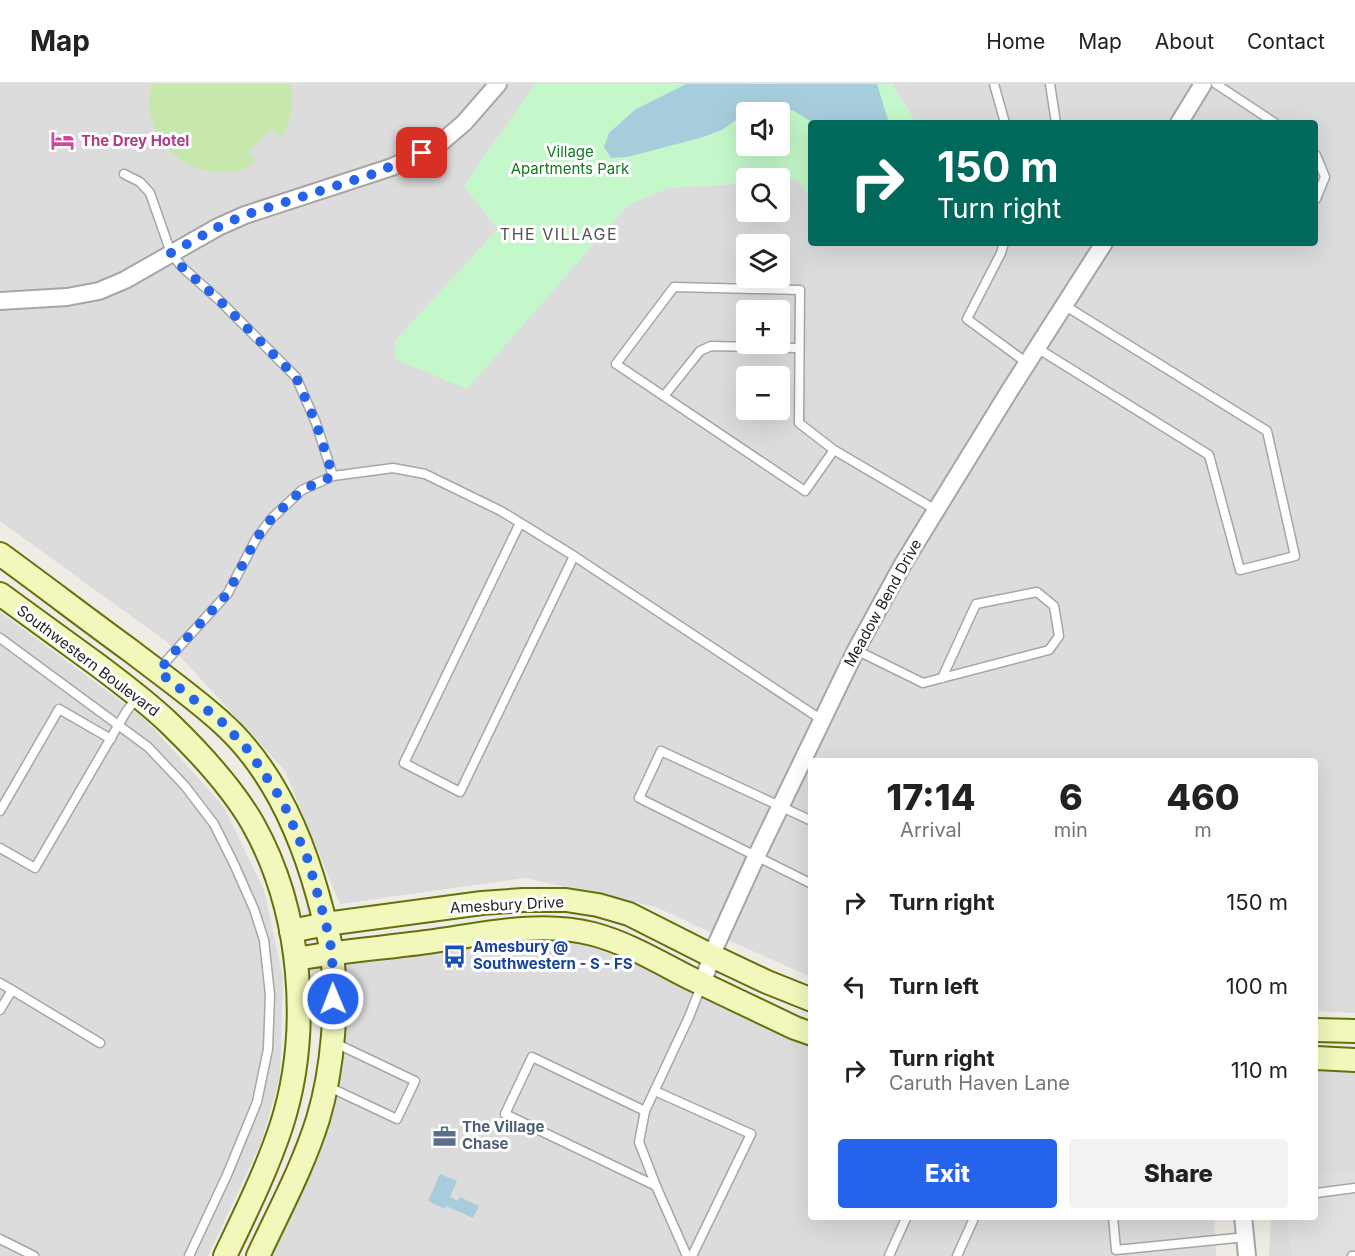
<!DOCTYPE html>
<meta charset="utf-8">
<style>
:root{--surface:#fff;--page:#f2f2f2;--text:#222;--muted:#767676;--line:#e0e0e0;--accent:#2563eb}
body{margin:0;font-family:Inter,sans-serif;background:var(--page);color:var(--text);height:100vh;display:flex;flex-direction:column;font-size:22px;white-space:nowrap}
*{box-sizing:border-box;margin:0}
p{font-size:20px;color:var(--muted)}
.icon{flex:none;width:33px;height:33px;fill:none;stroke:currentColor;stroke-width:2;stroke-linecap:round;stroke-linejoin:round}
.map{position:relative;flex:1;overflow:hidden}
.drawer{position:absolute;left:808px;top:674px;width:510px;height:462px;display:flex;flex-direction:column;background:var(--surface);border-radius:6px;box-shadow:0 6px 24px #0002}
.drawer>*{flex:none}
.hud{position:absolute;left:808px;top:36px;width:510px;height:126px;border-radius:6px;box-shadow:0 6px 24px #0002;background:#00695c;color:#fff;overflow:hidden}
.buttons{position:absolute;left:736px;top:18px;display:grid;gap:12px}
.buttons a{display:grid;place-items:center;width:54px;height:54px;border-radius:6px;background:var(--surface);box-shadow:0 6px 24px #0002;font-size:30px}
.pin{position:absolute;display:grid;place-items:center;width:51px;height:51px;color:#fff;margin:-26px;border-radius:12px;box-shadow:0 3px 9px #0006}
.me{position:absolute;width:66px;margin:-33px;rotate:359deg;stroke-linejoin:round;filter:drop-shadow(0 0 4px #0008)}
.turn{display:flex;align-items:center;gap:21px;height:126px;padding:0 30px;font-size:27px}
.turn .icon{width:78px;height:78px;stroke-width:2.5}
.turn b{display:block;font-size:42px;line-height:51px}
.eta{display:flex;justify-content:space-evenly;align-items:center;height:102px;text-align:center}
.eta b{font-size:36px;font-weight:800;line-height:42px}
.action{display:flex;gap:12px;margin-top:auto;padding:12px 30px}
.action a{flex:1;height:69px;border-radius:6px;background:var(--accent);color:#fff;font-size:24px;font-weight:800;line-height:69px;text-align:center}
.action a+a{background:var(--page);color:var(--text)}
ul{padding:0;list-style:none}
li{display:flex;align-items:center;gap:18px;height:84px;padding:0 30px}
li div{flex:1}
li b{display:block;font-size:22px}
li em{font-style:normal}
header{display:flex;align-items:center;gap:36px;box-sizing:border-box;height:84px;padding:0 30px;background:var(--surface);border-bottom:2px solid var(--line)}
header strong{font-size:28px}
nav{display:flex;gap:33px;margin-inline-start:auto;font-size:21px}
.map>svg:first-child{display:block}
.residential{fill:#dddcdc;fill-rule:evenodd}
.grass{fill:#c7e8ad}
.park{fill:#c4f8ca;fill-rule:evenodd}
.parking{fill:#dfdfdf}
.water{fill:#a7cddc}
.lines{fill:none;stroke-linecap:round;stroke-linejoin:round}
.lane-casing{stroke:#a6a6a6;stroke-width:11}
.street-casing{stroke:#a6a6a6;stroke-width:20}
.secondary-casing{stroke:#627308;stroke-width:26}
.lane{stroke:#fff;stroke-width:8}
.street{stroke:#fff;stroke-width:16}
.secondary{stroke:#f2f8bb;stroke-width:22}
.route{stroke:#2563eb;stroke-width:10;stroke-dasharray:0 18}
.labels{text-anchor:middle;stroke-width:6;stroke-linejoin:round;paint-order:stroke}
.hotel-label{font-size:15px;font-weight:bold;fill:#b23c85;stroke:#fff;text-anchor:start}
.park-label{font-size:15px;fill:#0f7b1d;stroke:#fff}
.street-label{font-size:15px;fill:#1f1f1f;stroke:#fff}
.transit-label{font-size:15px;font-weight:bold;fill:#164399;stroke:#fff;text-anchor:start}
.service-label{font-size:15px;font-weight:bold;fill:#4e5e75;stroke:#fff;text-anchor:start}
.neighbourhood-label{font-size:16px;letter-spacing:1.5px;fill:#525252;stroke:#fff}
</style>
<header>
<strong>Map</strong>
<nav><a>Home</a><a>Map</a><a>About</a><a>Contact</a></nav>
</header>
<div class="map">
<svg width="1355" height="1172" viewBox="0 0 1355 1172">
<rect width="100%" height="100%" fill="#efece5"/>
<g class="residential">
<path d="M 0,0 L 535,0 L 464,102 L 498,145 L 395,257 L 466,304 L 628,121 L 668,104 L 747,99 L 747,128 L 780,128 L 780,96 L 796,95 L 811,113 L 812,159 L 862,159 L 865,161 L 871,159 L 1316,159 L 1316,39 L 914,39 L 913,34 L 892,0 L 1355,0 L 1355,929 L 1316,927 L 1316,676 L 812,676 L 811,893 L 721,853 L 656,823 L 525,794 L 340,820 L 285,687 L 167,558 L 0,437 ZM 747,160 L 780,160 L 780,194 L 747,194 ZM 747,226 L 780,226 L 780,260 L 747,260 ZM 747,292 L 780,292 L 780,326 L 747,326 Z"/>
<polygon points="0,528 146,636 224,723 264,806 283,893 280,993 261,1059 208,1172 0,1172"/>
<polygon points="541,856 595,862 811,954 812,1132 1214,1133 1216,1172 269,1172 328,1031 345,947 344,873"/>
<polygon points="1316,986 1355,987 1355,1172 1269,1172 1271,1133 1316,1132"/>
</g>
<path class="grass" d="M 151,0 L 290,0 C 295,22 291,35 282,54 L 272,45 L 248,68 L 256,77 C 251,80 245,85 240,86 C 189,101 137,51 151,0 Z"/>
<path class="park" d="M 535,0 L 892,0 L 913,34 L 914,39 L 812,39 L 811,113 L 796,95 L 780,96 L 780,94 L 747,94 L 747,99 L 668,104 L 628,121 L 467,305 L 395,275 L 395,257 L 498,145 L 464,102 ZM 747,28 L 780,28 L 780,62 L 747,62 Z"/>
<polygon class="parking" points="1355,1086 1355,1172 1291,1172 1287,1133 1316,1132 1316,1090"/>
<g class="water">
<polygon points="686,0 877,0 889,39 813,39 794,27 782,23 766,22 753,28 747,28 747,31 736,36 722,46 700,54 627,73 611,74 604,63 609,49 636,25"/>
<polygon points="440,1090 457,1097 450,1113 458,1117 460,1113 479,1122 473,1134 446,1122 445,1125 428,1117"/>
</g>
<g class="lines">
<defs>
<g id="lane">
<polyline points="994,0 1005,39"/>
<polyline points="1050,0 1056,39"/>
<polyline points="1216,0 1275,39"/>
<polyline points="1316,71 1325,93 1316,115"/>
<polyline points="124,90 140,98 150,109 171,169 182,183 219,216 296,293 316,339 333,392"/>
<polyline points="1004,159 1001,169 967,235 1027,279"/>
<polyline points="1037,264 1209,371 1240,486 1295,472 1267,347 1064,221"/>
<polyline points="664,312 700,267 711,262 799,264"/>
<polyline points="834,366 805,407 616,280 674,203 800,206 799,339 834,366 936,426"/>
<polyline points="520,439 404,679 460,708 574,472"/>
<polyline points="0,554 148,663 185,702 214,740 234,780 254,825 264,856 270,911 268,965 257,1018 227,1091 189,1172"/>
<polyline points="856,566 923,599 1049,566 1059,552 1054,522 1037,508 976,520 942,594"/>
<polyline points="159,588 168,575 228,509 256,455 272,434 302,406 333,392 393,384 425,390 501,427 574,472 822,636"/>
<polyline points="0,727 59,625 111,655"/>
<polyline points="812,737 661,667 639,714 812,800"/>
<polyline points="0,764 35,784 126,628 138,612"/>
<polyline points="0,899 12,906 0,926"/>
<polyline points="12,906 100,959"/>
<polyline points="329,1003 397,1035 415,997 333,958"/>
<polyline points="655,1007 751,1050 692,1172"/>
<polyline points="645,1027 532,973 505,1030 656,1102"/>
<polyline points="1316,1109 1355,1104"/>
<polyline points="1113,1132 1116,1166 1246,1153"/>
<polyline points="0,1155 34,1172"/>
<polyline points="687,1172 656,1102 639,1058 645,1027 689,933 702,900"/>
<polyline points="889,1172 907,1132"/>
<polyline points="957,1172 975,1132"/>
<polyline points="1352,1172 1355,1172"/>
</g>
<g id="street">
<polyline points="1179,39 1203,0"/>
<polyline points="0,217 67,213 99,207 125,196 218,143 245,131 392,83 437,62 464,39 498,0"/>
<polyline points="702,900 716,861 756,773 856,566 903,480 1010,306 1104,159"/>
<polyline points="1243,1132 1247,1172"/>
</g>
<g id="secondary">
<path d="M 0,470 C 44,502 87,535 131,567 C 161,590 192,612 220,637 C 271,682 300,747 318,812 C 323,831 329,850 332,869 C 338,921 333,985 318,1035 C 303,1083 279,1127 258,1172"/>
<path d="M 0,510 C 33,534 66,558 99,582 C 123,600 147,618 169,639 C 198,667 233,705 253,740 C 302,827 312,948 281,1043 C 266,1088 245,1130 225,1172"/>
<polyline points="291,847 326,840 482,819 523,816 566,816 598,821 629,830 712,872 767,898 812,916"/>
<path d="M 296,875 C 339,867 383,864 427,858 C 481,851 538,836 593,850 C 627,859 657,877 688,893 C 724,910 759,927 795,944 L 812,950"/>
<polyline points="1316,946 1355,947"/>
<polyline points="1316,974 1355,976"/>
</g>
</defs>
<use href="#lane" class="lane-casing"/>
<use href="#street" class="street-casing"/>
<use href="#secondary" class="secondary-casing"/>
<use href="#lane" class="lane"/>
<use href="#street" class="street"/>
<use href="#secondary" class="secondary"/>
</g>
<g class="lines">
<polyline class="route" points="333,915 332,868 326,840 308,776 283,718 249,667 221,637 159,588 168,575 228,509 256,455 272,434 302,406 333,392 316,339 296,293 219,216 182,183 171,169 218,143 245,131 373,90 422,69"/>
</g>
<defs>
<symbol id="hotel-bare" viewBox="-9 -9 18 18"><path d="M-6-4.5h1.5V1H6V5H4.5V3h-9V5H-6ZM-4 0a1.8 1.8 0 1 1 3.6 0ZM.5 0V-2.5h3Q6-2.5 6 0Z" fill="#d1479c" stroke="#fff" stroke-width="2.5" paint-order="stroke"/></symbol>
<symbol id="bus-bare" viewBox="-9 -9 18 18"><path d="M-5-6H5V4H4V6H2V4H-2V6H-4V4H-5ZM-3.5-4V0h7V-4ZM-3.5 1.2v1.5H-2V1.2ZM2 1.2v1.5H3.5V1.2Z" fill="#1a4fb4" stroke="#fff" stroke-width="2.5" paint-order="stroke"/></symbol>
<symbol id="office-bare" viewBox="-9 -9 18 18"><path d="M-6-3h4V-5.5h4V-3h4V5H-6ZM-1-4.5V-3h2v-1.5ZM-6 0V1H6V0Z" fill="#5c6f8a" stroke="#fff" stroke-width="2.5" paint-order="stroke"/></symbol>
</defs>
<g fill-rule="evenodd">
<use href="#hotel-bare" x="46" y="40" width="33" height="33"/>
<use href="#bus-bare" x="438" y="856" width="33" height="33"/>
<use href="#office-bare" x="428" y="1036" width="33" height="33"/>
</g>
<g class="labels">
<g class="hotel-label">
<text x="81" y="62">The Drey Hotel</text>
</g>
<g class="park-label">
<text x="570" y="73">Village<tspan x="570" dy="17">Apartments Park</tspan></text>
</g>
<g class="street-label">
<text transform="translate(883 519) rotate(-61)" y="5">Meadow Bend Drive</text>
<text transform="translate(88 577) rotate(37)" y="5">Southwestern Boulevard</text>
<text transform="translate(507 821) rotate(-3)" y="5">Amesbury Drive</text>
</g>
<g class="transit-label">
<text x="473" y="868">Amesbury @<tspan x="473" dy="17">Southwestern - S - FS</tspan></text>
</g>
<g class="service-label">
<text x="462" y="1048">The Village<tspan x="462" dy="17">Chase</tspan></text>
</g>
<g class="neighbourhood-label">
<text x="559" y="156">THE VILLAGE</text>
</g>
</g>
</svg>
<div class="buttons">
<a><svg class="icon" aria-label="sound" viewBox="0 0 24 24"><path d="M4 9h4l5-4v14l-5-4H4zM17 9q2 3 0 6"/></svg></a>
<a><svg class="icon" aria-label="search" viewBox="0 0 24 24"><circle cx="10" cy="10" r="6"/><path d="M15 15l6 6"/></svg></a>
<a><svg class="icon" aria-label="layers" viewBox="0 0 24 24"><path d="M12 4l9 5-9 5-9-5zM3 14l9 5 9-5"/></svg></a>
<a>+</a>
<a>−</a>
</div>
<div class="pin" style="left:422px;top:69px;background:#d93025"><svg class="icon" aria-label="arrive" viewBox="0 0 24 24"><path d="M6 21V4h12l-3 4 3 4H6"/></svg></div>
<svg class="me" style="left:333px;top:915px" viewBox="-20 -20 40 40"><circle r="17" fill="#2563eb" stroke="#fff" stroke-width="3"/><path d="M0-11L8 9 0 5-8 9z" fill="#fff"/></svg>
<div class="hud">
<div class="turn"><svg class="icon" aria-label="right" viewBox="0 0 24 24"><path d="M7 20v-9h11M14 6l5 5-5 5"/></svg><div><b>150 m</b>Turn right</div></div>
</div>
<section class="drawer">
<div class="eta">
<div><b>17:14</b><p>Arrival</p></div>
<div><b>6</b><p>min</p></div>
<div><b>460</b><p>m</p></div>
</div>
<ul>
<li><svg class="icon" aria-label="right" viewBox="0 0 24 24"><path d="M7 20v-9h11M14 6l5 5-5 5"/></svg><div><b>Turn right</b></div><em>150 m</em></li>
<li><svg class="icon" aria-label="left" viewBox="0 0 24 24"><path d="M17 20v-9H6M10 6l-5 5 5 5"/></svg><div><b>Turn left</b></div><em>100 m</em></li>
<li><svg class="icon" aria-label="right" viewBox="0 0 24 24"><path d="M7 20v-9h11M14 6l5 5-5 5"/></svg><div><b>Turn right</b><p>Caruth Haven Lane</p></div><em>110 m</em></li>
</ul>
<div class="action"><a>Exit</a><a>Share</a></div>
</section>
</div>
